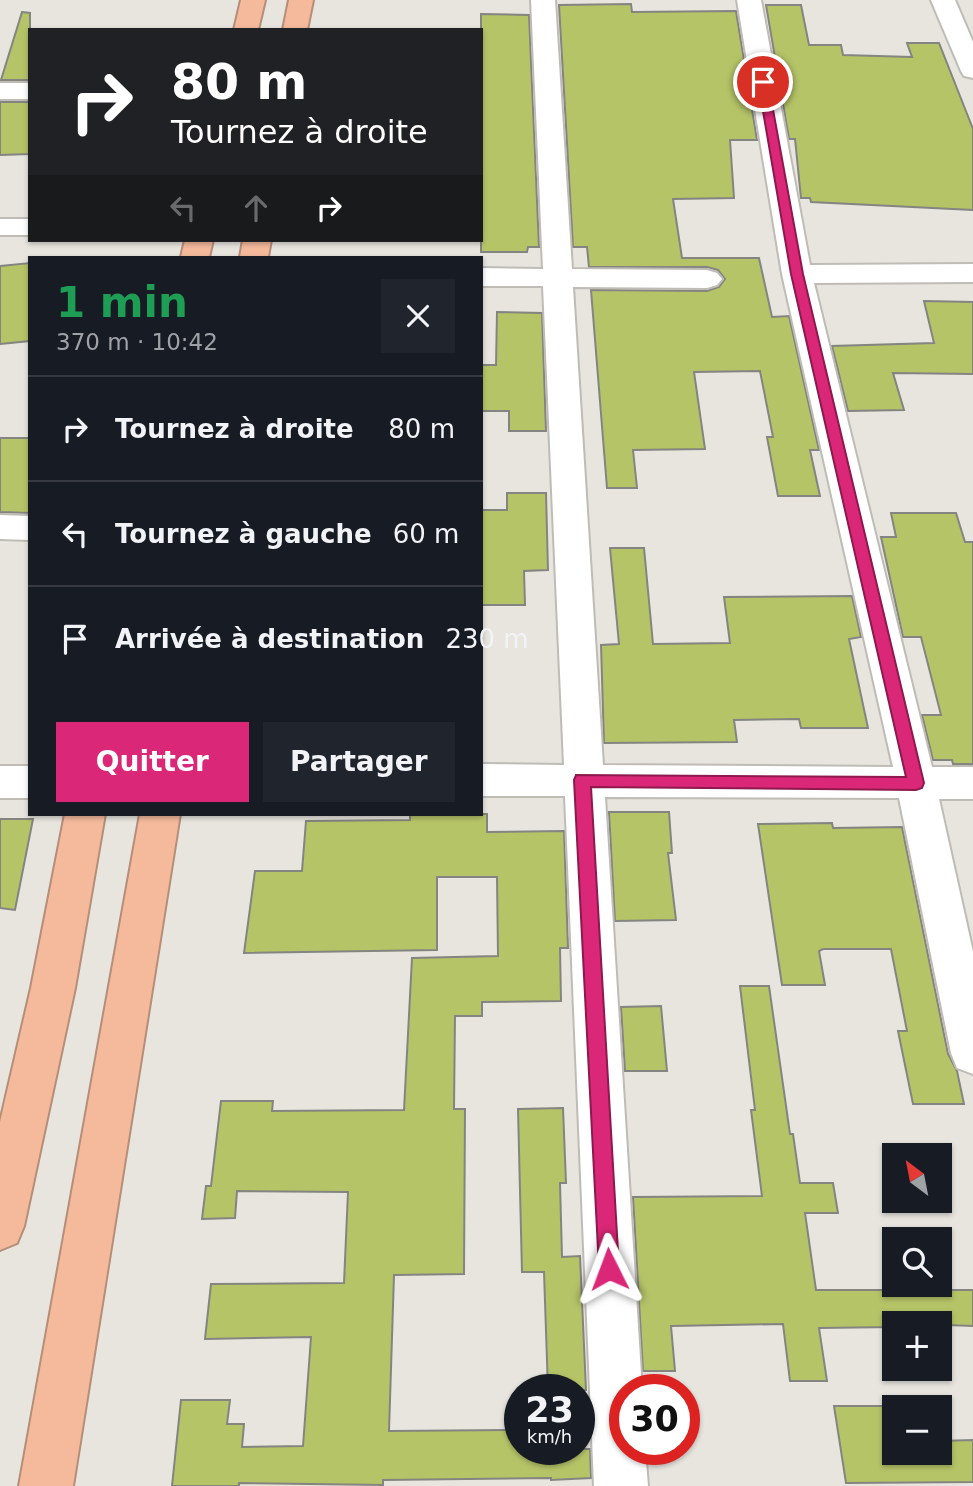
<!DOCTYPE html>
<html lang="fr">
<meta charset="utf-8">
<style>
:root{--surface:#171b24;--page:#20242c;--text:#f1f3f6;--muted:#9ea1a6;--line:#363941;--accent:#db2777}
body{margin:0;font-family:"DejaVu Sans",sans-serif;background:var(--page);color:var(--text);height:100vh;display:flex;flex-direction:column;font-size:26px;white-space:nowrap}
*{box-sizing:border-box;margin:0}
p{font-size:23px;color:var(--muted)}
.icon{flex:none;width:38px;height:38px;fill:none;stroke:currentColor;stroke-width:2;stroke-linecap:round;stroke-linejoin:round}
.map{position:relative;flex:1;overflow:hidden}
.sheet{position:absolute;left:28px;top:256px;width:455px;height:560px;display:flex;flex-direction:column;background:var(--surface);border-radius:0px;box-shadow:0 2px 5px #0004}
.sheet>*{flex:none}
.top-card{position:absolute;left:28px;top:28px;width:455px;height:214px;border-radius:0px;box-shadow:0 2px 5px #0004;background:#202124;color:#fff;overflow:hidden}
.needle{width:46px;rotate:328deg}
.buttons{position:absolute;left:882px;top:1143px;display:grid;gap:14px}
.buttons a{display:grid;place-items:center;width:70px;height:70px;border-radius:0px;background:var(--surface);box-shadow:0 2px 5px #0004;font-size:35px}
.speed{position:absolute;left:504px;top:1374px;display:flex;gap:14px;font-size:35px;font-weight:700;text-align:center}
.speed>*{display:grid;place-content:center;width:91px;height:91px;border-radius:50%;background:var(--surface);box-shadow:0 2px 5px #0004;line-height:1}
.speed small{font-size:18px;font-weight:400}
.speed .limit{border:10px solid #d22;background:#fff;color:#111}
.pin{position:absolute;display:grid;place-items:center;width:60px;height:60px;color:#fff;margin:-30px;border:4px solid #fff;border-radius:50%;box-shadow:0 2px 7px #0007}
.me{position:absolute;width:77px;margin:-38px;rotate:357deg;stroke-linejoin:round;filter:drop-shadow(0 0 5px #0008)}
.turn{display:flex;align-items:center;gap:24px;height:147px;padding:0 28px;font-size:32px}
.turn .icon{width:91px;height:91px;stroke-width:2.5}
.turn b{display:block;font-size:49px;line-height:60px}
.lanes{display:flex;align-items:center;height:66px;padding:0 28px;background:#0003;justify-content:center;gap:35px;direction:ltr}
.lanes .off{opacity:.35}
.round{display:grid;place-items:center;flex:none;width:74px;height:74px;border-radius:0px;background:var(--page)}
.summary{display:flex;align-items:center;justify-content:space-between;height:119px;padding:0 28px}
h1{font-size:42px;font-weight:600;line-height:52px;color:#1e9e55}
.action{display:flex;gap:14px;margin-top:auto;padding:14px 28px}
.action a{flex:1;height:80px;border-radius:0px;background:var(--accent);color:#fff;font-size:28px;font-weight:600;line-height:80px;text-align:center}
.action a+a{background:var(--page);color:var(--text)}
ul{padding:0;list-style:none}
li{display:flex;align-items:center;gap:21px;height:105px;padding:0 28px;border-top:2px solid var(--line)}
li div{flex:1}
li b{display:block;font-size:26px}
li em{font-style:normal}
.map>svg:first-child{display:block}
.building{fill:#b6c468;stroke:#848580;stroke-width:2}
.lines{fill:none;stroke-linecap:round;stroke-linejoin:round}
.street-casing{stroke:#bfbcb6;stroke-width:4}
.highway-casing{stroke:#b58e7a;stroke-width:4}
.street{fill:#fff;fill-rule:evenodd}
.highway{fill:#f5ba9c;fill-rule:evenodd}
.route{fill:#db2777;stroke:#8e194d;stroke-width:2}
</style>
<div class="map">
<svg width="973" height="1486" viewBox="0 0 973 1486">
<rect width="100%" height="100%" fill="#e8e5df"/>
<g class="building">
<polygon points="631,4 632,12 736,11 757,140 730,140 734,198 673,199 682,258 759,258 772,317 789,316 819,450 810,450 820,496 778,496 767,437 773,437 760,371 694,372 705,449 633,450 637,488 607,488 591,290 707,291 719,287 725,279 718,270 707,267 589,267 587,247 573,247 559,5"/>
<polygon points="766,5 801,5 809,45 841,45 843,55 912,57 907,43 939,43 973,129 973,210 811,202 810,198 801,198 795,139 789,139"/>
<polygon points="22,12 30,13 30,80 1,80"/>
<polygon points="481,14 529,15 539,247 528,247 527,252 481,252"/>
<polygon points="0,102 30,102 30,154 0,155"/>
<polygon points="30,263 30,341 0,344 0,266"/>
<polygon points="924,301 973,302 973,374 893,373 904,410 848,411 832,346 934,343"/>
<polygon points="497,312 542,313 546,431 509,431 509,411 481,411 481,365 496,365"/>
<polygon points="0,438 30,438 30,513 0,512"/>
<polygon points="507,493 546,493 548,570 524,571 525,605 481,605 481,510 507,510"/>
<polygon points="891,513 956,513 965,542 973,542 973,764 953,764 952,760 933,760 922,715 941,715 921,637 903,637 881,537 896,537"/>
<polygon points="610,548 644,548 653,644 730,643 724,597 852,596 861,637 849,639 868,728 801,728 799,719 734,720 737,742 604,743 601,645 619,644"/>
<polygon points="609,812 669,812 672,853 668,853 676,920 615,921"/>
<polygon points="410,814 487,814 487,832 564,831 568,948 560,948 561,1001 482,1002 482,1016 455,1016 454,1109 465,1109 464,1274 394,1275 389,1431 520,1430 520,1449 590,1449 591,1478 551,1480 551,1478 383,1480 383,1485 239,1483 239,1486 172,1486 181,1400 230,1400 227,1424 244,1424 242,1447 303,1446 311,1337 205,1339 211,1284 344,1283 348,1192 237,1191 235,1218 202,1219 206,1186 211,1186 221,1101 273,1101 272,1111 404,1110 412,958 498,956 497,877 437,877 437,950 244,953 255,871 302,871 306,821 410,820"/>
<polygon points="0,819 33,819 15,910 0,908"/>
<polygon points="832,823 833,828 902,827 948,1054 957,1071 964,1104 913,1104 898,1031 907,1031 891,949 823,949 819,951 825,985 782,985 758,824"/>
<polygon points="740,986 769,986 790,1134 793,1134 800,1183 833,1183 838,1213 805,1213 816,1290 973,1290 973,1326 894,1323 894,1327 819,1328 827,1381 790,1381 783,1324 671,1326 675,1371 643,1371 633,1197 762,1196 751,1110 755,1110"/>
<polygon points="661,1006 667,1071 625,1071 621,1007"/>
<polygon points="563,1108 566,1183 560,1183 562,1257 580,1256 586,1390 548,1390 544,1272 522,1272 518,1109"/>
<polygon points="834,1406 901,1406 894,1407 894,1452 940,1452 940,1441 973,1440 973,1482 846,1483"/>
</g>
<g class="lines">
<defs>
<g id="street">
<polygon points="531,0 555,0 572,269 707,270 717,273 722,279 717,285 707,288 573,287 603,765 893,767 782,274 737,0 761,0 810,265 973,264 973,282 814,283 932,767 973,767 973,799 939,799 973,952 973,1074 957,1068 951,1053 899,798 605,797 642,1390 625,1390 625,1449 645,1449 648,1486 594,1486 565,796 481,796 481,764 564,765 543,286 481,286 481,268 543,269"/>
<polygon points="931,0 955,0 973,42 973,78 964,76 961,71"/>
<rect x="0" y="83" width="30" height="16"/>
<rect x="0" y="219" width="30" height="16"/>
<polygon points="0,515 30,516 30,540 0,539"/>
<rect x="0" y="766" width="30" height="32"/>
</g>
<g id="highway">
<polygon points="241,0 265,0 258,30 234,30"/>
<polygon points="289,0 313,0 307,30 283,30"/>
<polygon points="185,240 213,240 209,257 181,257"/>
<polygon points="243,240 271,240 268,257 240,257"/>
<polygon points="65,814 105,814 75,988 24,1226 17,1243 0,1250 0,1122 31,988"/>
<polygon points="140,814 180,814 73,1486 19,1486"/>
</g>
</defs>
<use href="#street" class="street-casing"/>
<use href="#highway" class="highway-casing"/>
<use href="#street" class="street"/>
<use href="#highway" class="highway"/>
</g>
<polygon class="route" points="763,79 768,82 803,274 924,783 922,788 916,790 591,787 619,1269 616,1276 609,1279 602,1276 599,1269 574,780 576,775 906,777 791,274 758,82"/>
</svg>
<div class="buttons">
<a><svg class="needle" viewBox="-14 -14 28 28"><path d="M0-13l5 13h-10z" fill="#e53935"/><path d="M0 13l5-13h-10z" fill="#9ea1a6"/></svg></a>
<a><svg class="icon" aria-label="search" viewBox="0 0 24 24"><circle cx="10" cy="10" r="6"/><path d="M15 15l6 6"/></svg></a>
<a>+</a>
<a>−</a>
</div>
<div class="speed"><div>23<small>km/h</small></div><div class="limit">30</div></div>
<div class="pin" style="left:763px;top:82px;background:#d93025"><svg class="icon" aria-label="arrive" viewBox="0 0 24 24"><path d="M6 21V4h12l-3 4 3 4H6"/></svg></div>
<svg class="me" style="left:609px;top:1269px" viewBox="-20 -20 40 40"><path d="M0-17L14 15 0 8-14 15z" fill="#db2777" stroke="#fff" stroke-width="4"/></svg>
<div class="top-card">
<div class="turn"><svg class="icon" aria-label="right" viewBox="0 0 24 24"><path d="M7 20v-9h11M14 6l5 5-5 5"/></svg><div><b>80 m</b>Tournez à droite</div></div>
<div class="lanes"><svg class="icon off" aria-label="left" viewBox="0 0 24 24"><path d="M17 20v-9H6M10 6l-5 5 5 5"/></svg><svg class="icon off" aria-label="ahead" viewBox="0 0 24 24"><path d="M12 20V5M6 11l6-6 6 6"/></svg><svg class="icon" aria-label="right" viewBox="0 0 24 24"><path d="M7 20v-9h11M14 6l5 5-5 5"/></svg></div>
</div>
<section class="sheet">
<div class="summary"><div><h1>1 min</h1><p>370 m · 10:42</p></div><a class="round"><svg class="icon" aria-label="close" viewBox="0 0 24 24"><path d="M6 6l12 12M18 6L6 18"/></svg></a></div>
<ul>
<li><svg class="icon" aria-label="right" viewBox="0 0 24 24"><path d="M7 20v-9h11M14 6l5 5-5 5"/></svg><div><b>Tournez à droite</b></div><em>80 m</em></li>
<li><svg class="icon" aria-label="left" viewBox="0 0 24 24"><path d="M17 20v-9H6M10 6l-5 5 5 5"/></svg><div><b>Tournez à gauche</b></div><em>60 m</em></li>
<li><svg class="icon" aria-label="arrive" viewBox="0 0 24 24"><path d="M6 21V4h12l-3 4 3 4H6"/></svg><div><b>Arrivée à destination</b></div><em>230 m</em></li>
</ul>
<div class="action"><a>Quitter</a><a>Partager</a></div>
</section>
</div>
